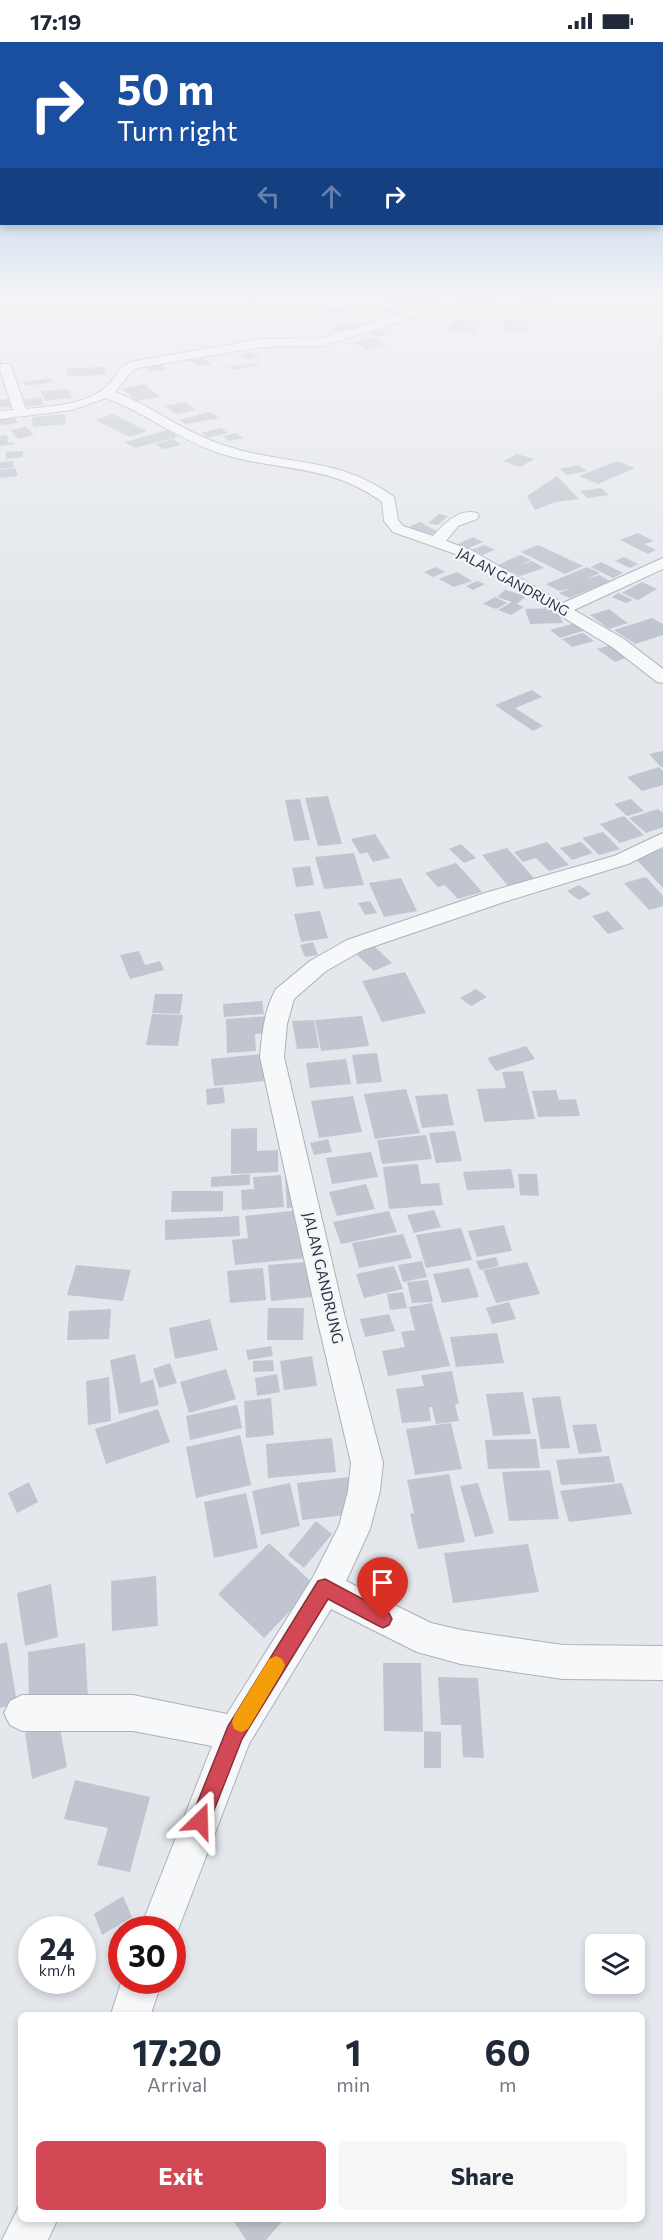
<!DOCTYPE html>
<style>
:root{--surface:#fff;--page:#f6f6f7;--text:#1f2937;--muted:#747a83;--accent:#d24854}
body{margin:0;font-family:Commissioner,sans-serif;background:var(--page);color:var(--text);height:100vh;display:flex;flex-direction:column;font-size:22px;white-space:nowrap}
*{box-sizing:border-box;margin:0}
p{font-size:20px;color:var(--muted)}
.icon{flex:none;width:33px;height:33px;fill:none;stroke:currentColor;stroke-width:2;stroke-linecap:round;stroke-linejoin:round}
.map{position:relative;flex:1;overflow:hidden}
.panel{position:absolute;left:18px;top:1970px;width:627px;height:210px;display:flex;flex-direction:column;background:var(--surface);border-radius:9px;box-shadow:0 3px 9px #0003}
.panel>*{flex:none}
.banner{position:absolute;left:0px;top:0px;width:663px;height:183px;box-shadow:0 3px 9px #0003;background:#1a4fa0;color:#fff;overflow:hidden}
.controls{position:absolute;left:585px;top:1892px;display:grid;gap:12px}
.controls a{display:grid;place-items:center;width:60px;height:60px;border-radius:9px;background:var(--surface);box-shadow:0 3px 9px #0003;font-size:30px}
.speed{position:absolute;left:18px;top:1874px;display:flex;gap:12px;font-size:30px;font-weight:700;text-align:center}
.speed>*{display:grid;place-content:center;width:78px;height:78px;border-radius:50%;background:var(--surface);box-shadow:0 3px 9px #0003;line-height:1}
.speed small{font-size:15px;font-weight:400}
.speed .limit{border:9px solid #d22;background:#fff;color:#111}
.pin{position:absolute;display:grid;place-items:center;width:51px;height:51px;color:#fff;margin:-62px -26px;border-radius:50% 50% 50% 0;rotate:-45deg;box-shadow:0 0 6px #0007}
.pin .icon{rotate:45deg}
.me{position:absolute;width:66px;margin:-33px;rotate:22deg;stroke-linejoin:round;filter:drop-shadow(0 0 4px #0008)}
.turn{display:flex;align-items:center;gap:21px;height:126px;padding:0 18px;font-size:27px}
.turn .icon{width:78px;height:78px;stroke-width:2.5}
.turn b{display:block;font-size:42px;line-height:51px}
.lanes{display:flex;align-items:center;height:57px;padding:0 18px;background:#0003;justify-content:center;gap:30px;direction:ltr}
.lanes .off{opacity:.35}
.eta{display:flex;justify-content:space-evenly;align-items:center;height:102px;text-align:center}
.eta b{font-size:36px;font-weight:700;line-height:42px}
.action{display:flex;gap:12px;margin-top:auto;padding:12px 18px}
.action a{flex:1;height:69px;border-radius:9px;background:var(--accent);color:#fff;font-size:24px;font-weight:700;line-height:69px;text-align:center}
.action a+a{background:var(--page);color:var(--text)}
.status{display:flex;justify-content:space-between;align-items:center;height:42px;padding:0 30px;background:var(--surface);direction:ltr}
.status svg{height:16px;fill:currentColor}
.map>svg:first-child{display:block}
.building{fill:#c1c5cf}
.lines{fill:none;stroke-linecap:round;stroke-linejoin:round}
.minor-casing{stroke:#acb1ba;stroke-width:2}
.minor{fill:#f7f8fa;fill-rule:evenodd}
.route{fill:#d24854;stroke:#882f37;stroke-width:1.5}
.slow{fill:#f59e0b}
.labels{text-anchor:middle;stroke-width:4.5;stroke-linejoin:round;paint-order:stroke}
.far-street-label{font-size:14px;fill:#2b3345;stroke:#f4f6f9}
.street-label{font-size:15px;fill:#2b3345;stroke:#f4f6f9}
</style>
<div class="status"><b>17:19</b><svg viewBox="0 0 49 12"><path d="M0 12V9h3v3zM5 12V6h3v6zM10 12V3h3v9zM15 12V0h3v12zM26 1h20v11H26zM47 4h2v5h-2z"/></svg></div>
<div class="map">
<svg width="663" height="2198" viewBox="0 0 663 2198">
<rect width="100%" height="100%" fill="#e4e7ec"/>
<g class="building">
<polygon points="389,253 404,253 411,256 395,259 389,256 394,255"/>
<polygon points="544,253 550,258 526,260 521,254"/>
<polygon points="412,257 425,263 413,265 400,260"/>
<polygon points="339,264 350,268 334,273 322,268"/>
<polygon points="381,264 395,269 401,270 390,274 380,268 370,267"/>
<polygon points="458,277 482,280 472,291 448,288"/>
<polygon points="504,278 527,279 527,289 504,289"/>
<polygon points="354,279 365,284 341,291 330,286"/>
<polygon points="377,287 389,290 381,295 369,293"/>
<polygon points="373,295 388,303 367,308 352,300"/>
<polygon points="252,310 260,315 247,318 239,313"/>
<polygon points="203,316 212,322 199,324 190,318"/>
<polygon points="256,321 259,324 231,328 228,325"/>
<polygon points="162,322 165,328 149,330 146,324"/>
<polygon points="107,325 105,333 66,334 68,326"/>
<polygon points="49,336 53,340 26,344 23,340"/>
<polygon points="144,342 160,355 137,359 122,347"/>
<polygon points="68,347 72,356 45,359 41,349"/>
<polygon points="41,355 44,363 23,365 21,358"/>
<polygon points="11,356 15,364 0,366 0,358"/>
<polygon points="185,360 196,368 176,372 165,364"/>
<polygon points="209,370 220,376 186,382 179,378"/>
<polygon points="65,372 66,382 33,385 32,375"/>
<polygon points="113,372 147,389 130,395 96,378"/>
<polygon points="13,374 18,381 0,383 0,376"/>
<polygon points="26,385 34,393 18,397 10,388"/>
<polygon points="221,386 228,391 208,396 201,391"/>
<polygon points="168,388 178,395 135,406 125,400"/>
<polygon points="237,391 243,396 229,399 223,394"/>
<polygon points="7,393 8,401 14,400 14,402 0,404 0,394"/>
<polygon points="174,397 181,403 163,407 155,402"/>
<polygon points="23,409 23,415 6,417 6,410"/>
<polygon points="517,412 535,417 520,425 503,419"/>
<polygon points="13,419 14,425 0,427 0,420"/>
<polygon points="617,419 635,426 598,442 579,434"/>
<polygon points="579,423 587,429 567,433 559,427"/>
<polygon points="15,426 18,434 0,436 0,428"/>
<polygon points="557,434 579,457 555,460 535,468 527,454"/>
<polygon points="601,446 609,453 587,456 580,449"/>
<polygon points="439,472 448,474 438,483 428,481"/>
<polygon points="420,480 438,490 424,495 406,486"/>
<polygon points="638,491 654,499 644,502 656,508 648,512 620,498"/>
<polygon points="473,495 483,500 466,507 456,503"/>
<polygon points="484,503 495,508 482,513 471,508"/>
<polygon points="538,503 583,524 565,532 521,510"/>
<polygon points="520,513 531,518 519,524 532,519 544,526 520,534 498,523"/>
<polygon points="624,515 638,522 630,526 615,519"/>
<polygon points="601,520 623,531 613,536 591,525"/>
<polygon points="436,525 445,530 433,535 424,530"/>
<polygon points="587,525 600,531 586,537 599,533 610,539 569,556 559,551 571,546 559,549 546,542"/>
<polygon points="457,530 472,539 454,545 439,537"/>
<polygon points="477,539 485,542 473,548 466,544"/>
<polygon points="642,540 657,547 638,558 622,551"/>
<polygon points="505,548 526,554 517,562 524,565 511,573 498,568 512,560 497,555"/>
<polygon points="618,551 633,558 626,561 612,555"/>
<polygon points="495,555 507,561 496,567 483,562"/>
<polygon points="556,566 563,581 530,582 525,567"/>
<polygon points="609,567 618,574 628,581 609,587 590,573"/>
<polygon points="652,576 663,582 663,593 635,602 614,588"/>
<polygon points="579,580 589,587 560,596 550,588"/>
<polygon points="583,591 594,599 572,605 562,597"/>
<polygon points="611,603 629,615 615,620 597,607"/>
<polygon points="532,648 542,655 515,666 543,684 533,689 495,663"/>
<polygon points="663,709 663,725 661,725 649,712"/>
<polygon points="659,725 663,729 663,743 642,749 627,735"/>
<polygon points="328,754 342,802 318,804 305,756"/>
<polygon points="300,757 310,798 294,799 285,758"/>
<polygon points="631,757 644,769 627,774 614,762"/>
<polygon points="658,767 663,771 663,785 646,791 629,776"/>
<polygon points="624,774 644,793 620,801 600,782"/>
<polygon points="603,790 620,807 599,813 582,796"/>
<polygon points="375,792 384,806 390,816 373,820 367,810 360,812 351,797"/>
<polygon points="547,800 569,823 549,829 536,816 523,820 514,810"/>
<polygon points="581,800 593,811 572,818 560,806"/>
<polygon points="461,802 476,816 464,821 449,807"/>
<polygon points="507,806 534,836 508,844 482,813"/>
<polygon points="663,807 663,846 634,815"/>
<polygon points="354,811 364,843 324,847 315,815"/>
<polygon points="456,821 469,835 482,850 458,857 445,843 438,845 425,831"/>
<polygon points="310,824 314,843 296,845 292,826"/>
<polygon points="646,835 663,854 663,864 649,868 624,841"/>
<polygon points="401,836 417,869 384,875 369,841"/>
<polygon points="579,843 591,852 579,858 567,849"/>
<polygon points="370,859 377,871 365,873 358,861"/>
<polygon points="320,869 328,896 301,900 294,872"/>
<polygon points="608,869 624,887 608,892 592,874"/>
<polygon points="313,900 318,913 305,915 300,903"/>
<polygon points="374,904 392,921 374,929 356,912"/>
<polygon points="139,909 145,923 160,919 164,928 130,937 120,913"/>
<polygon points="405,930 426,971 382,980 362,939"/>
<polygon points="476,947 487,955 471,964 460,956"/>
<polygon points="155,952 183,952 180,972 152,971"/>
<polygon points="262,959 264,972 224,975 223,962"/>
<polygon points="152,972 183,973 178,1004 146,1003"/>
<polygon points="270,974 271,991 255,992 256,1009 227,1011 226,977"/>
<polygon points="362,974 369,1004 321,1009 315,978"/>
<polygon points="314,978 319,1006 297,1007 292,979"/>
<polygon points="526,1004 535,1017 496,1029 487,1016"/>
<polygon points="377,1011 382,1040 357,1042 352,1013"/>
<polygon points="261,1012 265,1039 214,1044 211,1017"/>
<polygon points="346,1017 351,1042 310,1046 306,1021"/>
<polygon points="523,1029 535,1077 484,1080 477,1047 506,1046 502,1030"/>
<polygon points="223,1045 225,1061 207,1063 206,1047"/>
<polygon points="406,1047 420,1091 375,1097 364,1052"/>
<polygon points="556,1048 559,1058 576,1057 580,1074 538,1075 532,1049"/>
<polygon points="447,1052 454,1083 422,1086 415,1054"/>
<polygon points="353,1054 362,1090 319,1096 311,1059"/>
<polygon points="257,1086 257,1109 278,1108 278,1130 231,1132 231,1087"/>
<polygon points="455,1089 462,1119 436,1121 429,1091"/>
<polygon points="426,1093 432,1117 382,1122 377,1098"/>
<polygon points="328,1097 332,1110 314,1113 310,1101"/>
<polygon points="371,1110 378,1135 332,1142 326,1116"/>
<polygon points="418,1122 421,1142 439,1141 443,1163 389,1167 383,1125"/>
<polygon points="511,1127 515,1146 467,1148 463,1130"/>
<polygon points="250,1132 250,1143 211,1145 211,1135"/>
<polygon points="518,1132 537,1132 539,1154 520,1153"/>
<polygon points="281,1133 284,1165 242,1168 241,1148 254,1147 253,1135"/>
<polygon points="285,1135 298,1135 300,1165 287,1166"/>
<polygon points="366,1142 375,1167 337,1174 329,1150"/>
<polygon points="172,1149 223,1149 223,1169 171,1170"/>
<polygon points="299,1168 306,1216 235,1223 232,1198 248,1196 245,1174"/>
<polygon points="434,1168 441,1185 414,1191 407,1173"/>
<polygon points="389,1169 397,1190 341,1202 333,1180"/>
<polygon points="239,1174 240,1194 165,1198 165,1178"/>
<polygon points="504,1183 512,1209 477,1215 468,1189"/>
<polygon points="461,1186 472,1218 426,1226 416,1193"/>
<polygon points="403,1192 412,1216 359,1226 352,1201"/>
<polygon points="496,1215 499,1224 480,1228 476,1219"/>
<polygon points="317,1219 322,1254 271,1259 268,1223"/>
<polygon points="422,1219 427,1235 403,1240 398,1223"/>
<polygon points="527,1220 540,1252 496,1261 483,1228"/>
<polygon points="76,1223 131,1228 123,1259 67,1253"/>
<polygon points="394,1224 403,1247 364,1256 356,1232"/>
<polygon points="263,1226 266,1258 230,1261 227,1229"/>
<polygon points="469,1226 479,1255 442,1261 433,1232"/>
<polygon points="428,1238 433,1260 412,1261 407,1240"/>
<polygon points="403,1250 407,1266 390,1268 387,1252"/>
<polygon points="509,1260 516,1277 492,1282 486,1266"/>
<polygon points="432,1261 450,1324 388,1334 382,1309 405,1305 401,1290 415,1288 409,1265"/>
<polygon points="268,1266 304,1266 303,1298 267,1298"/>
<polygon points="111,1267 109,1297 67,1298 69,1269"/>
<polygon points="389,1272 395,1289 365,1295 360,1277"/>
<polygon points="210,1277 218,1308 175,1317 169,1286"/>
<polygon points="497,1291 504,1321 456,1325 450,1295"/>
<polygon points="271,1304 273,1314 248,1318 246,1308"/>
<polygon points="135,1312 141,1341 153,1337 159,1363 119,1372 110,1318"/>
<polygon points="312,1314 317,1344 284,1348 280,1319"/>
<polygon points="273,1318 274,1329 253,1330 253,1319"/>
<polygon points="170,1321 177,1341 159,1346 153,1327"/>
<polygon points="226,1327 236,1357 189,1371 180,1340"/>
<polygon points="452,1329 459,1362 455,1362 459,1379 436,1382 432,1365 429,1365 431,1379 402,1381 396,1347 424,1344 421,1333"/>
<polygon points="277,1332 280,1350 257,1354 255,1336"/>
<polygon points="109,1335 111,1379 88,1383 86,1339"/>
<polygon points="523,1350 531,1392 493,1394 486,1352"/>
<polygon points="560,1354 570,1406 541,1407 532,1356"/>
<polygon points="271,1356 274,1393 246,1396 244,1359"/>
<polygon points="237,1363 242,1386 190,1398 186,1374"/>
<polygon points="158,1367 170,1400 106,1422 95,1387"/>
<polygon points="451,1381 462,1427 415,1433 406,1387"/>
<polygon points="596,1382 602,1410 579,1412 572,1383"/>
<polygon points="240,1393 251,1443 196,1456 186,1405"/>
<polygon points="332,1396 336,1430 268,1436 266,1402"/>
<polygon points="536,1397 540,1426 488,1427 485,1398"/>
<polygon points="609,1414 615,1440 561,1443 556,1418"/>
<polygon points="550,1428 559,1477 509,1479 502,1430"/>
<polygon points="449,1432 465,1500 418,1507 410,1472 414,1471 407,1438"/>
<polygon points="349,1435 355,1472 302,1478 297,1441"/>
<polygon points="29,1440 38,1460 17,1471 8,1451"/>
<polygon points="290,1441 300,1484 261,1493 252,1449"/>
<polygon points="478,1441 494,1491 475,1495 460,1444"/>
<polygon points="622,1441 632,1472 569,1480 560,1449"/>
<polygon points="246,1451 258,1506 214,1516 204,1460"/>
<polygon points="316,1479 332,1492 304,1526 288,1513"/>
<polygon points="269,1501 315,1543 264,1596 218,1552"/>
<polygon points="528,1502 539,1550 453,1561 444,1511"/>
<polygon points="156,1534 158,1584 112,1589 111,1539"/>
<polygon points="51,1542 58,1595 25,1604 17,1551"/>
<polygon points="7,1600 17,1661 0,1666 0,1602"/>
<polygon points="85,1601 88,1656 29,1665 28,1610"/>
<polygon points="383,1621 421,1621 423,1690 384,1689"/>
<polygon points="438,1635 478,1636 484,1716 463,1715 461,1683 441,1683"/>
<polygon points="59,1681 67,1725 32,1737 25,1691"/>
<polygon points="424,1689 441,1690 441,1726 424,1726"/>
<polygon points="75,1738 150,1755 130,1830 97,1823 108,1786 64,1777"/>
<polygon points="123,1854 132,1875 102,1893 94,1872"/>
<polygon points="232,2176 285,2176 266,2198 246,2198"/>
</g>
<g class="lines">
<defs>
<g id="minor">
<path d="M 453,253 L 493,253 C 487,258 473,258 467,253 L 431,270 L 322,304 L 262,305 L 137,326 L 130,331 L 115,350 C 154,365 186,392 226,404 C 287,424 339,414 394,455 L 398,478 L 403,484 L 433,494 C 444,482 459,466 477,471 L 479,474 L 477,477 L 458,484 L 446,499 L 471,508 L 563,561 L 663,516 L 663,527 L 574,568 L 624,597 L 663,627 L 663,641 L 657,640 L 612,605 L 485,528 L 461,514 L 393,490 L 384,479 L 382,460 C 329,420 271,430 213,409 C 175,395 144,370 106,356 L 72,368 L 0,377 L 0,369 L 13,368 L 0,328 L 1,322 L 9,322 L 11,325 L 26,367 C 52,364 87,363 107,344 C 116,336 118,326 130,320 L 262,297 L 321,296 L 375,280 L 346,271 L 346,267 L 350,266 L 387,277 L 423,266 Z"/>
<path d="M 663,791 L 663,805 L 628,822 L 504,860 L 363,908 L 326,929 L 294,957 L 287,982 L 284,1015 L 345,1276 L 383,1421 L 380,1449 L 370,1487 L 346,1539 L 431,1581 L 461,1588 L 563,1603 L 663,1604 L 663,1638 L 563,1637 L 461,1622 L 417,1610 L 331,1567 L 249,1702 L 173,1901 L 172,1887 L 140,1887 L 212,1704 L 133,1689 L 22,1689 L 10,1683 L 4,1671 L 10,1659 L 22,1653 L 133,1653 L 227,1672 L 313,1535 L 339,1484 L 348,1449 L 351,1421 L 317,1276 L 260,1015 C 262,992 264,968 276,947 L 310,919 L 347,898 L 488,850 L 614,814 Z"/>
<polygon points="122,1938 162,1938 151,1972 111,1972"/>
<polygon points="21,2160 21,2176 58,2176 48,2198 2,2198"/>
</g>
</defs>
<use href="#minor" class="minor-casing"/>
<use href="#minor" class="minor"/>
</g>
<linearGradient id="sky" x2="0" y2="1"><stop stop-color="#8bb3dd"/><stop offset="0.45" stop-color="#f3f4f6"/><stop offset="1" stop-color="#f3f4f6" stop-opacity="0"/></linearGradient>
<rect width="663" height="560" fill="url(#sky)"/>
<polygon class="route" points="325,1537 389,1571 392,1577 389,1583 383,1586 377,1583 328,1557 242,1697 207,1786 200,1789 193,1786 190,1779 228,1684 318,1539"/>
<polygon class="slow" points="276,1614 282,1617 285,1623 282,1630 248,1687 241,1690 234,1687 232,1680 234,1674 269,1617"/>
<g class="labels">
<g class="far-street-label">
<text transform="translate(513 540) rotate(29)" y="5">JALAN GANDRUNG</text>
</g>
<g class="street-label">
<text transform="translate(323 1236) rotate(77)" y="5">JALAN GANDRUNG</text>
</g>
</g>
</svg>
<div class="controls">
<a><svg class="icon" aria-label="layers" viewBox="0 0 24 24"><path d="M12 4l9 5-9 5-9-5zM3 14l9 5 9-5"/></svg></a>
</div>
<div class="speed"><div>24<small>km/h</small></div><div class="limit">30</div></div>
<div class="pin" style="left:383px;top:1577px;background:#d93025"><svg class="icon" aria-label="arrive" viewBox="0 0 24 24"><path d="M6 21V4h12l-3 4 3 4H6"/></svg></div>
<svg class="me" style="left:200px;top:1779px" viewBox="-20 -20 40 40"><path d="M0-17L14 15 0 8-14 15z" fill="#d24854" stroke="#fff" stroke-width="4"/></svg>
<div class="banner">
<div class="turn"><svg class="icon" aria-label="right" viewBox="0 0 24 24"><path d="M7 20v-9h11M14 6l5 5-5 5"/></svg><div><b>50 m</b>Turn right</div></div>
<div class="lanes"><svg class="icon off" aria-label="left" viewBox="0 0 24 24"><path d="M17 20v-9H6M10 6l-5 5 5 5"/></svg><svg class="icon off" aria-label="ahead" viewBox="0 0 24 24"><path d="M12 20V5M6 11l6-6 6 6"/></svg><svg class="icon" aria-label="right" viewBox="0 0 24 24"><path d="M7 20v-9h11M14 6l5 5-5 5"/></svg></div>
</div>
<section class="panel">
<div class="eta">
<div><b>17:20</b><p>Arrival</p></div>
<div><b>1</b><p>min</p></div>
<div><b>60</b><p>m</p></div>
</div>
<div class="action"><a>Exit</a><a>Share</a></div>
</section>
</div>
